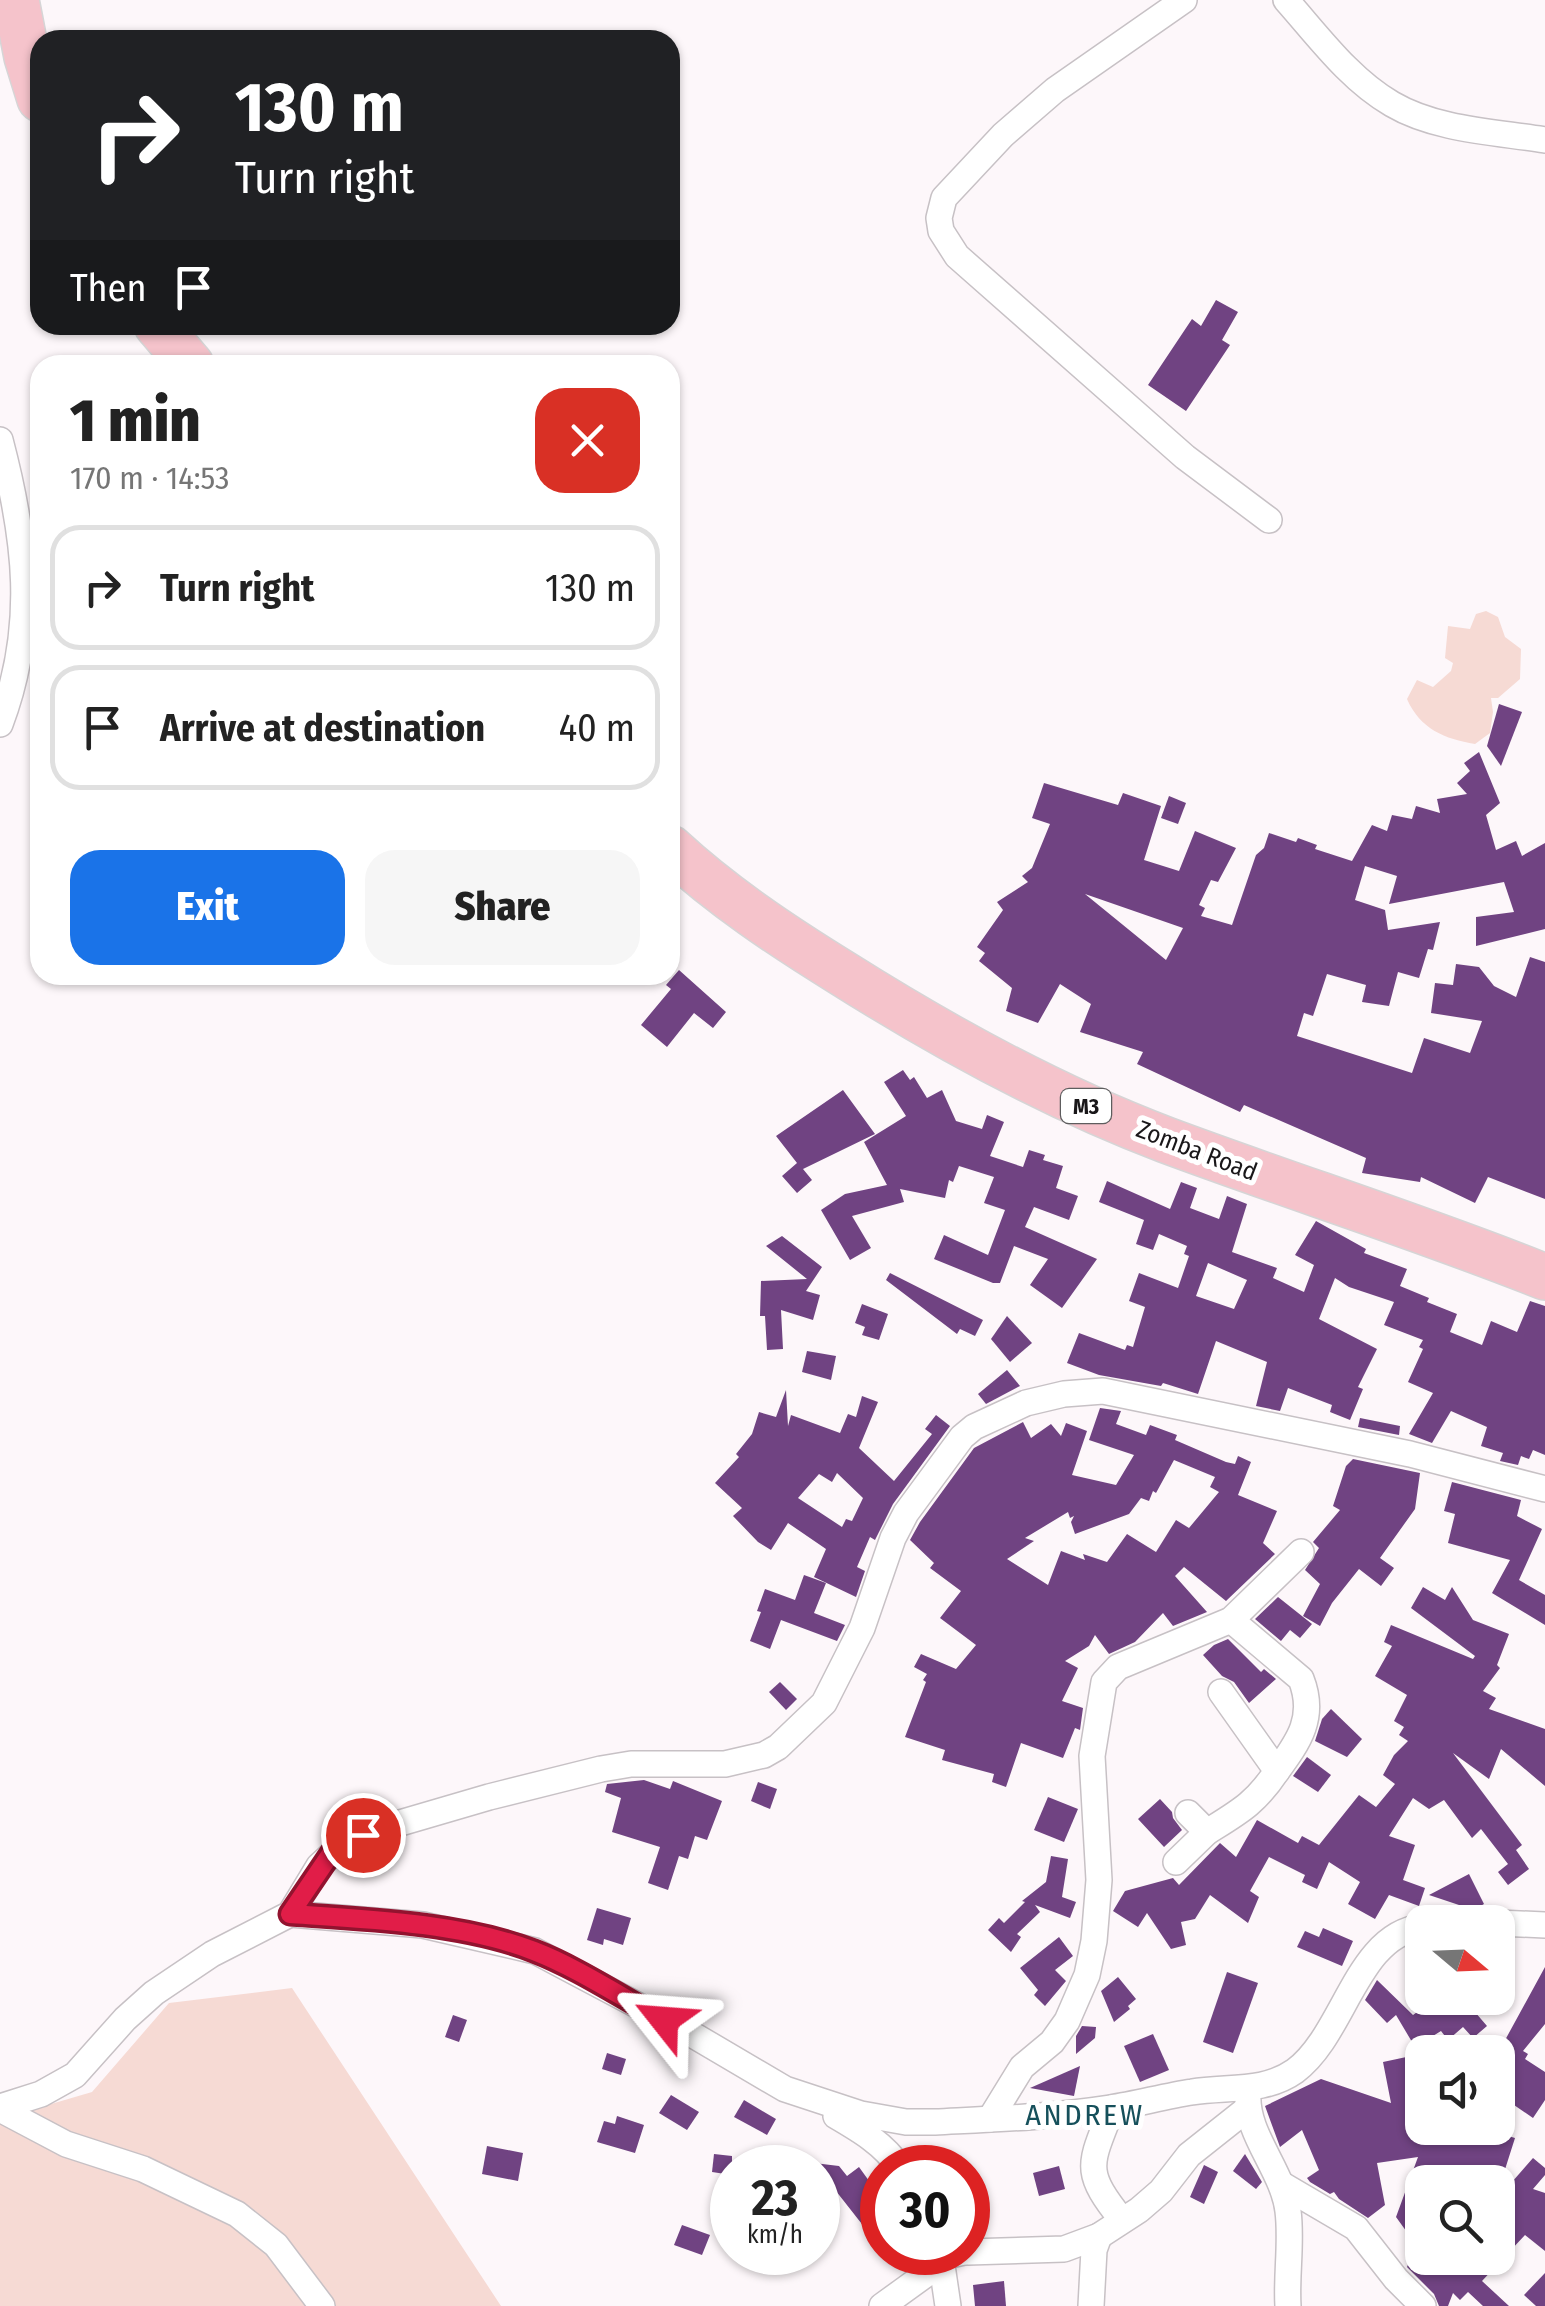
<!DOCTYPE html>
<meta charset="utf-8">
<style>
:root{--surface:#fff;--page:#f6f6f6;--text:#222;--muted:#767676;--line:#e0e0e0;--accent:#1a73e8}
body{margin:0;font-family:"Fira Sans Condensed",sans-serif;background:var(--page);color:var(--text);height:100vh;display:flex;flex-direction:column;font-size:38px;white-space:nowrap}
*{box-sizing:border-box;margin:0}
p{font-size:32px;color:var(--muted)}
.icon{flex:none;width:55px;height:55px;fill:none;stroke:currentColor;stroke-width:2;stroke-linecap:round;stroke-linejoin:round}
.map{position:relative;flex:1;overflow:hidden}
.drawer{position:absolute;left:30px;top:355px;width:650px;height:630px;display:flex;flex-direction:column;background:var(--surface);border-radius:30px;box-shadow:0 2px 8px #0004}
.drawer>*{flex:none}
.guide{position:absolute;left:30px;top:30px;width:650px;height:305px;border-radius:30px;box-shadow:0 2px 8px #0004;background:#202124;color:#fff;overflow:hidden}
.needle{width:65px;rotate:109deg}
.tools{position:absolute;left:1405px;top:1905px;display:grid;gap:20px}
.tools a{display:grid;place-items:center;width:110px;height:110px;border-radius:20px;background:var(--surface);box-shadow:0 2px 8px #0004;font-size:50px}
.speed{position:absolute;left:710px;top:2145px;display:flex;gap:20px;font-size:50px;font-weight:700;text-align:center}
.speed>*{display:grid;place-content:center;width:130px;height:130px;border-radius:50%;background:var(--surface);box-shadow:0 2px 8px #0004;line-height:1}
.speed small{font-size:25px;font-weight:400}
.speed .limit{border:15px solid #d22;background:#fff;color:#111}
.pin{position:absolute;display:grid;place-items:center;width:85px;height:85px;color:#fff;margin:-42px;border:5px solid #fff;border-radius:50%;box-shadow:0 2px 10px #0007}
.me{position:absolute;width:110px;margin:-55px;rotate:298deg;stroke-linejoin:round;filter:drop-shadow(0 0 8px #0008)}
.turn{display:flex;align-items:center;gap:35px;height:210px;padding:0 40px;font-size:45px}
.turn .icon{width:130px;height:130px;stroke-width:2.5}
.turn b{display:block;font-size:70px;line-height:85px}
.then{display:flex;align-items:center;height:95px;padding:0 40px;background:#0003;gap:20px;font-size:38px}
.round{display:grid;place-items:center;flex:none;width:105px;height:105px;border-radius:30px;background:var(--page)}
.headline{display:flex;align-items:center;justify-content:space-between;height:170px;padding:0 40px}
h1{font-size:60px;font-weight:800;line-height:75px}
.cta{display:flex;gap:20px;margin-top:auto;padding:20px 40px}
.cta a{flex:1;height:115px;border-radius:30px;background:var(--accent);color:#fff;font-size:40px;font-weight:800;line-height:115px;text-align:center}
.cta a+a{background:var(--page);color:var(--text)}
ul{padding:0;list-style:none}
li{display:flex;align-items:center;gap:30px;height:125px;margin:0 20px 15px;padding:0 20px;border:5px solid var(--line);border-radius:30px}
li div{flex:1}
li b{display:block;font-size:38px}
li em{font-style:normal}
.map>svg:first-child{display:block}
.green{fill:#f6dad4}
.building{fill:#704382;fill-rule:evenodd}
.lines{fill:none;stroke-linecap:round;stroke-linejoin:round}
.street-casing{stroke:#c7c1c5;stroke-width:28}
.highway-casing{stroke:#d6d5d6;stroke-width:48}
.street{stroke:#fff;stroke-width:25}
.highway{stroke:#f5c3cb;stroke-width:45}
.route-casing{stroke:#92132f;stroke-width:25}
.route{stroke:#e11d48;stroke-width:18}
.labels{text-anchor:middle;stroke-width:10;stroke-linejoin:round;paint-order:stroke}
.shield{fill:#fff;stroke:#5e5d5e;stroke-width:2.5}
.shield-label{font-size:22px;font-weight:bold;fill:#191719}
.street-label{font-size:25px;fill:#191719;stroke:#fff}
.quarter-label{font-size:30px;letter-spacing:2.5px;fill:#16505b;stroke:#fff}
</style>
<div class="map">
<svg width="1545" height="2306" viewBox="0 0 1545 2306">
<rect width="100%" height="100%" fill="#fdf7fa"/>
<g class="green">
<path d="M 1486,611 L 1498,617 L 1505,637 L 1521,649 L 1520,679 L 1498,698 L 1491,698 L 1493,712 L 1490,733 L 1475,744 C 1445,739 1420,729 1407,699 L 1417,680 L 1433,687 L 1451,671 L 1453,663 L 1445,658 L 1448,626 L 1470,629 L 1476,614 Z"/>
<polygon points="292,1988 501,2306 0,2306 0,2119 92,2092 169,2003"/>
</g>
<g class="building">
<polygon points="1216,300 1238,312 1222,340 1230,345 1186,411 1148,385 1192,319 1201,326"/>
<polygon points="1499,704 1522,712 1501,766 1487,746"/>
<path d="M 1479,752 L 1500,803 L 1486,815 L 1496,850 L 1516,841 L 1522,856 L 1545,843 L 1545,929 L 1476,946 L 1476,917 L 1514,912 L 1504,882 L 1389,904 L 1397,876 L 1365,866 L 1355,900 L 1385,910 L 1388,930 L 1440,922 L 1433,950 L 1428,949 L 1419,978 L 1398,972 L 1389,1006 L 1362,1002 L 1366,985 L 1327,974 L 1313,1016 L 1304,1013 L 1297,1036 L 1412,1073 L 1424,1038 L 1470,1053 L 1482,1021 L 1431,1013 L 1435,983 L 1453,985 L 1456,964 L 1479,967 L 1494,986 L 1516,997 L 1530,957 L 1545,962 L 1545,1199 L 1488,1177 L 1475,1203 L 1421,1177 L 1420,1182 L 1362,1173 L 1366,1158 L 1244,1105 L 1240,1112 L 1137,1064 L 1143,1052 L 1080,1032 L 1091,1004 L 1060,984 L 1038,1023 L 1006,1011 L 1012,988 L 979,961 L 985,953 L 977,947 L 1003,910 L 997,902 L 1028,882 L 1022,876 L 1032,868 L 1050,824 L 1032,818 L 1044,783 L 1118,805 L 1123,793 L 1161,806 L 1144,860 L 1179,871 L 1195,831 L 1236,848 L 1218,882 L 1211,880 L 1199,905 L 1205,908 L 1201,916 L 1232,925 L 1256,855 L 1264,848 L 1269,833 L 1296,842 L 1298,838 L 1317,845 L 1315,849 L 1352,861 L 1372,825 L 1387,831 L 1392,815 L 1412,819 L 1416,806 L 1440,813 L 1437,799 L 1467,794 L 1457,783 L 1470,771 L 1464,763 ZM 1085,894 L 1183,928 L 1166,960 Z"/>
<polygon points="1169,796 1186,803 1178,824 1161,818"/>
<polygon points="679,970 726,1012 713,1028 694,1013 667,1047 641,1025 671,989 666,985"/>
<polygon points="903,1070 910,1080 914,1077 927,1098 942,1090 956,1121 982,1129 987,1115 1004,1122 990,1156 1023,1167 1029,1150 1045,1155 1043,1160 1063,1166 1056,1188 1078,1196 1069,1220 1034,1207 1025,1227 1097,1259 1062,1308 1030,1285 1048,1259 1014,1246 1000,1283 993,1283 934,1259 944,1235 988,1255 1005,1210 984,1203 994,1177 959,1166 953,1182 949,1180 945,1198 900,1189 904,1202 852,1216 871,1248 850,1260 821,1210 845,1194 887,1185 864,1142 906,1116 884,1082"/>
<polygon points="843,1090 875,1134 803,1169 812,1180 797,1193 782,1176 797,1163 776,1136"/>
<path d="M 1107,1181 L 1170,1209 L 1181,1182 L 1197,1188 L 1190,1208 L 1219,1219 L 1227,1196 L 1247,1204 L 1232,1252 L 1277,1268 L 1273,1278 L 1304,1292 L 1314,1265 L 1295,1255 L 1316,1221 L 1366,1249 L 1364,1253 L 1407,1269 L 1400,1286 L 1429,1298 L 1427,1302 L 1457,1314 L 1450,1332 L 1482,1345 L 1491,1321 L 1517,1332 L 1530,1301 L 1545,1306 L 1545,1455 L 1533,1450 L 1529,1459 L 1521,1456 L 1518,1465 L 1500,1461 L 1503,1453 L 1481,1446 L 1487,1427 L 1451,1411 L 1432,1443 L 1409,1434 L 1433,1393 L 1408,1382 L 1423,1349 L 1419,1347 L 1423,1340 L 1384,1325 L 1394,1302 L 1349,1287 L 1335,1278 L 1319,1319 L 1377,1349 L 1358,1387 L 1363,1389 L 1350,1420 L 1330,1412 L 1332,1405 L 1288,1388 L 1280,1411 L 1256,1406 L 1267,1362 L 1216,1341 L 1198,1394 L 1163,1383 L 1161,1386 L 1099,1375 L 1067,1363 L 1079,1333 L 1125,1350 L 1127,1345 L 1133,1347 L 1145,1307 L 1129,1301 L 1139,1273 L 1178,1288 L 1189,1256 L 1184,1254 L 1187,1246 L 1159,1234 L 1153,1250 L 1136,1244 L 1144,1220 L 1099,1202 ZM 1208,1263 L 1247,1280 L 1234,1309 L 1196,1296 Z"/>
<polygon points="782,1236 822,1267 806,1291 820,1295 813,1320 781,1310 783,1349 767,1350 765,1316 760,1316 761,1281 807,1279 766,1246"/>
<polygon points="890,1273 983,1320 975,1336 960,1329 957,1334 886,1280"/>
<polygon points="862,1304 888,1314 879,1340 862,1335 865,1327 855,1323"/>
<polygon points="1007,1316 1032,1343 1010,1362 991,1339"/>
<polygon points="807,1351 836,1356 831,1380 802,1372"/>
<polygon points="1007,1370 1020,1386 986,1404 978,1394"/>
<path d="M 786,1390 L 788,1426 L 791,1415 L 840,1433 L 848,1414 L 856,1417 L 862,1396 L 878,1402 L 859,1448 L 894,1481 L 932,1434 L 925,1429 L 936,1415 L 950,1426 L 893,1504 L 875,1540 L 870,1537 L 857,1567 L 865,1571 L 856,1597 L 814,1577 L 826,1549 L 788,1523 L 771,1550 L 758,1542 L 733,1516 L 742,1508 L 715,1483 L 739,1457 L 736,1454 L 752,1434 L 759,1412 L 776,1417 ZM 837,1473 L 863,1498 L 852,1521 L 846,1519 L 842,1527 L 798,1498 L 819,1474 L 832,1482 Z"/>
<path d="M 1100,1408 L 1121,1411 L 1116,1424 L 1146,1435 L 1150,1425 L 1177,1435 L 1175,1440 L 1226,1462 L 1235,1464 L 1238,1456 L 1251,1462 L 1238,1495 L 1277,1511 L 1263,1543 L 1275,1554 L 1226,1601 L 1184,1567 L 1175,1576 L 1207,1612 L 1173,1626 L 1163,1613 L 1135,1642 L 1109,1654 L 1095,1635 L 1089,1646 L 1065,1661 L 1078,1668 L 1062,1701 L 1083,1708 L 1080,1730 L 1075,1728 L 1063,1758 L 1021,1743 L 1006,1787 L 992,1782 L 994,1774 L 942,1760 L 945,1750 L 905,1737 L 926,1682 L 923,1680 L 927,1674 L 914,1667 L 921,1654 L 956,1669 L 976,1645 L 940,1618 L 961,1591 L 930,1568 L 934,1563 L 910,1540 L 920,1522 L 974,1448 L 1023,1422 L 1031,1438 L 1051,1424 L 1061,1436 L 1066,1423 L 1087,1431 L 1072,1475 L 1116,1485 L 1134,1455 L 1089,1440 ZM 1174,1460 L 1215,1477 L 1210,1487 L 1219,1492 L 1189,1528 L 1176,1520 L 1156,1552 L 1127,1534 L 1107,1562 L 1083,1554 L 1085,1560 L 1061,1551 L 1048,1585 L 1007,1559 L 1034,1541 L 1025,1538 L 1068,1512 L 1070,1518 L 1074,1516 L 1071,1522 L 1075,1534 L 1129,1514 L 1141,1498 L 1149,1501 L 1153,1491 L 1156,1493 Z"/>
<polygon points="1360,1418 1400,1426 1399,1435 1358,1427"/>
<polygon points="1353,1459 1420,1473 1415,1509 1380,1558 1394,1568 1381,1586 1359,1569 1332,1603 1320,1626 1303,1616 1320,1584 1305,1570 1319,1548 1313,1542 1340,1510 1333,1506 1346,1466"/>
<polygon points="1452,1482 1521,1500 1517,1516 1542,1529 1519,1580 1545,1595 1545,1625 1492,1593 1510,1560 1448,1543 1455,1514 1444,1511"/>
<polygon points="804,1575 826,1583 814,1613 845,1625 837,1641 781,1620 770,1649 750,1641 761,1612 757,1611 765,1589 795,1600"/>
<polygon points="1423,1587 1445,1600 1452,1587 1473,1620 1509,1634 1497,1665 1500,1668 1483,1691 1496,1698 1489,1709 1545,1729 1545,1786 1501,1749 1489,1779 1453,1753 1522,1845 1516,1850 1529,1869 1508,1885 1498,1872 1508,1864 1481,1829 1472,1838 1444,1800 1429,1809 1413,1798 1389,1836 1415,1845 1403,1880 1425,1888 1419,1906 1389,1895 1375,1919 1348,1904 1360,1882 1329,1862 1317,1889 1302,1882 1305,1875 1269,1857 1250,1891 1259,1897 1248,1923 1210,1895 1195,1919 1181,1922 1186,1945 1171,1949 1147,1913 1138,1927 1113,1911 1125,1891 1173,1878 1179,1885 1220,1843 1236,1857 1257,1820 1298,1843 1302,1836 1319,1845 1359,1795 1376,1807 1395,1784 1383,1775 1394,1755 1408,1741 1399,1735 1404,1727 1394,1721 1407,1695 1375,1676 1392,1646 1384,1642 1391,1625 1473,1659 1475,1656 1411,1608"/>
<polygon points="1278,1597 1312,1624 1300,1638 1290,1630 1281,1641 1255,1619"/>
<polygon points="1228,1639 1261,1672 1264,1669 1276,1679 1249,1703 1234,1682 1222,1676 1203,1655 1214,1645"/>
<polygon points="780,1682 797,1699 786,1710 769,1692"/>
<polygon points="1331,1709 1362,1739 1347,1757 1315,1741 1322,1719"/>
<polygon points="1307,1757 1331,1775 1318,1792 1293,1776"/>
<polygon points="644,1780 670,1789 673,1781 722,1801 707,1840 695,1836 688,1859 679,1856 668,1890 648,1883 660,1847 612,1832 621,1798 605,1792 607,1784"/>
<polygon points="758,1782 777,1789 770,1809 751,1801"/>
<polygon points="1048,1797 1078,1809 1064,1842 1034,1830"/>
<polygon points="1160,1799 1172,1812 1173,1818 1182,1830 1164,1847 1138,1819"/>
<polygon points="1051,1856 1068,1859 1062,1897 1076,1902 1070,1918 1035,1905 1040,1912 1017,1934 1021,1937 1011,1952 988,1930 999,1918 1004,1923 1025,1902 1022,1901 1046,1882"/>
<polygon points="1469,1874 1484,1904 1468,1913 1465,1907 1429,1895"/>
<polygon points="597,1908 631,1918 623,1945 604,1939 603,1945 587,1940"/>
<polygon points="1323,1928 1353,1941 1342,1966 1297,1947 1305,1931 1319,1937"/>
<polygon points="1059,1937 1073,1956 1055,1970 1066,1981 1045,2006 1034,1995 1038,1990 1020,1968"/>
<polygon points="1545,1967 1545,2024 1523,2051 1528,2054 1525,2059 1545,2072 1545,2100 1533,2118 1498,2094 1498,2053"/>
<polygon points="1227,1972 1258,1983 1233,2053 1203,2042"/>
<polygon points="1118,1977 1136,1999 1128,2006 1130,2009 1114,2022 1101,1991"/>
<polygon points="1377,1980 1413,2015 1437,1998 1463,1998 1487,2026 1473,2038 1463,2027 1448,2040 1441,2031 1415,2047 1396,2015 1387,2023 1365,2000"/>
<polygon points="453,2015 467,2020 459,2042 445,2037"/>
<polygon points="1082,2026 1096,2027 1095,2038 1076,2054 1076,2036"/>
<polygon points="1153,2034 1169,2070 1140,2082 1124,2046"/>
<polygon points="607,2053 626,2059 621,2075 602,2069"/>
<polygon points="1411,2056 1417,2087 1422,2088 1422,2128 1482,2128 1515,2138 1501,2182 1422,2182 1422,2253 1396,2217 1418,2157 1377,2163 1385,2205 1368,2218 1339,2199 1334,2192 1330,2194 1310,2182 1307,2178 1319,2170 1302,2130 1280,2147 1265,2106 1321,2079 1391,2103 1383,2062"/>
<polygon points="1080,2066 1074,2096 1030,2088"/>
<polygon points="671,2095 699,2112 687,2130 659,2113"/>
<polygon points="744,2100 776,2119 767,2135 734,2117"/>
<polygon points="617,2116 644,2125 635,2153 597,2142 604,2121 615,2124"/>
<polygon points="487,2146 523,2153 518,2181 482,2174"/>
<polygon points="714,2154 732,2156 732,2175 712,2172"/>
<polygon points="1245,2154 1262,2182 1256,2189 1233,2171"/>
<polygon points="1533,2158 1545,2168 1545,2175 1533,2189 1545,2193 1545,2251 1525,2235 1482,2281 1509,2306 1483,2306 1468,2292 1460,2300 1453,2293 1448,2306 1439,2306 1434,2294 1407,2267 1411,2258 1498,2258 1498,2198"/>
<polygon points="814,2163 839,2166 847,2176 859,2167 882,2199 882,2211 865,2228"/>
<polygon points="1204,2165 1218,2172 1204,2204 1190,2197"/>
<polygon points="1059,2166 1065,2189 1039,2196 1033,2173"/>
<polygon points="682,2225 710,2235 702,2255 674,2245"/>
<polygon points="1545,2273 1545,2306 1536,2306 1524,2295"/>
<polygon points="1004,2281 1006,2306 975,2306 973,2285"/>
</g>
<g class="lines">
<defs>
<g id="street">
<polyline points="1184,0 1055,90 1003,135 944,198 939,218 941,231 957,256 1185,457 1269,520"/>
<path d="M 1286,0 C 1318,36 1350,80 1392,104 C 1436,130 1496,132 1545,140"/>
<path d="M 0,440 C 26,539 37,626 0,724"/>
<path d="M 1231,1620 L 1301,1679 C 1316,1717 1299,1741 1277,1771"/>
<path d="M 1188,1813 L 1207,1832 C 1239,1812 1255,1804 1277,1771 L 1221,1692"/>
<polyline points="1176,1862 1207,1832"/>
<path d="M 290,1914 L 423,1925 L 535,1951 L 688,2032 L 785,2089 L 861,2114 L 906,2122 L 935,2122 C 993,2119 1052,2117 1110,2108 C 1137,2104 1165,2096 1192,2092 C 1227,2086 1264,2093 1295,2071 C 1345,2034 1356,1935 1422,1927"/>
<polyline points="1498,1923 1545,1925"/>
<path d="M 1248,2093 C 1245,2134 1283,2170 1288,2211 C 1292,2242 1286,2275 1288,2306"/>
<polyline points="0,2107 41,2094 75,2075 125,2019 154,1993 212,1954 290,1914 319,1866 344,1843 383,1828 489,1797 601,1769 631,1764 725,1764 764,1755 778,1747 824,1703 862,1628 893,1538 906,1513 962,1437 974,1427 1026,1403 1064,1394 1103,1391 1410,1454 1545,1489"/>
<path d="M 1112,2108 C 1090,2165 1082,2170 1122,2220"/>
<polyline points="0,2109 66,2144 143,2169 237,2214 276,2245 322,2306"/>
<path d="M 836,2116 C 860,2130 884,2144 900,2168"/>
<polyline points="990,2119 1022,2067 1052,2042 1067,2021 1087,1975 1094,1941 1099,1880 1092,1756 1104,1682 1118,1667 1231,1620 1301,1552"/>
<polyline points="1281,2184 1356,2228 1396,2279 1423,2306"/>
<polyline points="940,2252 948,2306"/>
<polyline points="968,2252 1064,2249 1099,2236 1139,2210 1161,2191 1189,2155 1247,2109"/>
<polyline points="882,2306 929,2272 941,2257 964,2252"/>
<polyline points="1091,2306 1094,2250 1099,2236"/>
</g>
<g id="highway">
<polyline points="16,0 27,57 40,99"/>
<polyline points="157,325 191,365"/>
<path d="M 670,848 C 722,896 782,936 842,973 C 945,1038 1052,1097 1166,1140 C 1292,1187 1420,1227 1545,1277"/>
</g>
</defs>
<use href="#street" class="street-casing"/>
<use href="#highway" class="highway-casing"/>
<use href="#street" class="street"/>
<use href="#highway" class="highway"/>
</g>
<g class="lines">
<defs>
<path id="route" d="M 363,1835 L 332,1852 L 290,1914 C 366,1919 462,1923 534,1951 C 578,1968 621,1997 664,2020"/>
</defs>
<use href="#route" class="route-casing"/>
<use href="#route" class="route"/>
</g>
<g class="labels">
<rect class="shield" x="1061" y="1089" width="50" height="34" rx="8"/>
<g class="shield-label">
<text x="1086" y="1114">M3</text>
</g>
<g class="street-label">
<text transform="translate(1197 1150) rotate(21)" y="9">Zomba Road</text>
</g>
<g class="quarter-label">
<text x="1085" y="2125">ANDREW</text>
</g>
</g>
</svg>
<div class="tools">
<a><svg class="needle" viewBox="-14 -14 28 28"><path d="M0-13l5 13h-10z" fill="#e53935"/><path d="M0 13l5-13h-10z" fill="#767676"/></svg></a>
<a><svg class="icon" aria-label="sound" viewBox="0 0 24 24"><path d="M4 9h4l5-4v14l-5-4H4zM17 9q2 3 0 6"/></svg></a>
<a><svg class="icon" aria-label="search" viewBox="0 0 24 24"><circle cx="10" cy="10" r="6"/><path d="M15 15l6 6"/></svg></a>
</div>
<div class="speed"><div>23<small>km/h</small></div><div class="limit">30</div></div>
<div class="pin" style="left:363px;top:1835px;background:#d93025"><svg class="icon" aria-label="arrive" viewBox="0 0 24 24"><path d="M6 21V4h12l-3 4 3 4H6"/></svg></div>
<svg class="me" style="left:664px;top:2020px" viewBox="-20 -20 40 40"><path d="M0-17L14 15 0 8-14 15z" fill="#e11d48" stroke="#fff" stroke-width="4"/></svg>
<div class="guide">
<div class="turn"><svg class="icon" aria-label="right" viewBox="0 0 24 24"><path d="M7 20v-9h11M14 6l5 5-5 5"/></svg><div><b>130 m</b>Turn right</div></div>
<div class="then">Then<svg class="icon" aria-label="arrive" viewBox="0 0 24 24"><path d="M6 21V4h12l-3 4 3 4H6"/></svg></div>
</div>
<section class="drawer">
<div class="headline"><div><h1>1 min</h1><p>170 m · 14:53</p></div><a class="round" style="background:#d93025;color:#fff"><svg class="icon" aria-label="close" viewBox="0 0 24 24"><path d="M6 6l12 12M18 6L6 18"/></svg></a></div>
<ul>
<li><svg class="icon" aria-label="right" viewBox="0 0 24 24"><path d="M7 20v-9h11M14 6l5 5-5 5"/></svg><div><b>Turn right</b></div><em>130 m</em></li>
<li><svg class="icon" aria-label="arrive" viewBox="0 0 24 24"><path d="M6 21V4h12l-3 4 3 4H6"/></svg><div><b>Arrive at destination</b></div><em>40 m</em></li>
</ul>
<div class="cta"><a>Exit</a><a>Share</a></div>
</section>
</div>
